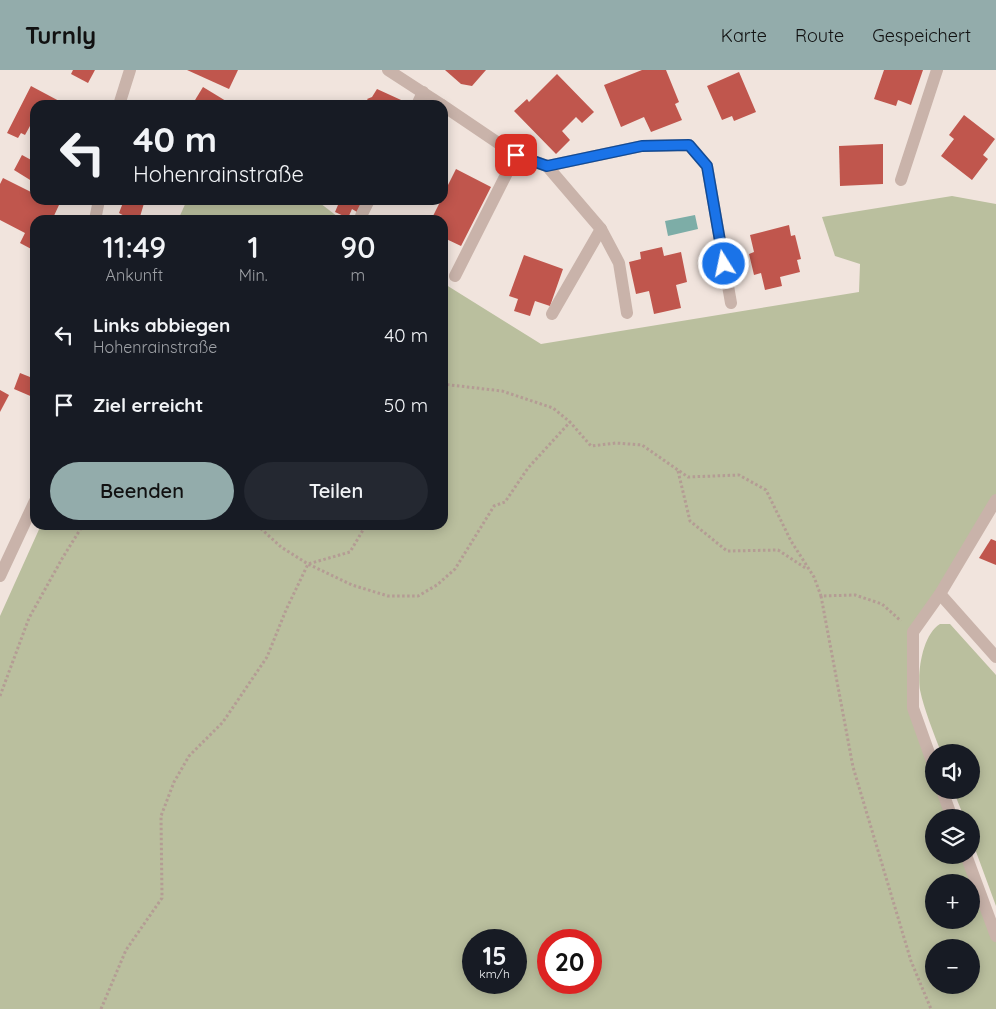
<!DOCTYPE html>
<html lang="de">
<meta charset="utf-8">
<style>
:root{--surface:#171b24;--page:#242831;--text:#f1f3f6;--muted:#9ea1a6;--accent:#93acab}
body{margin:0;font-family:Quicksand,sans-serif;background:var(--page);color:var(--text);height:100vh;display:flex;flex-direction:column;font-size:19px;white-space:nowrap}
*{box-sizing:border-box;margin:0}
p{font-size:16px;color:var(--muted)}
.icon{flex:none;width:28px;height:28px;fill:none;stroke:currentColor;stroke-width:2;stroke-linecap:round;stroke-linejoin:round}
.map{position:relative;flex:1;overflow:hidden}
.side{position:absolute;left:30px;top:145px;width:418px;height:315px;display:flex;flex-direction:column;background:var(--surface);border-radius:15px;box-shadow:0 2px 12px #0003}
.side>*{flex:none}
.banner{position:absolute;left:30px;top:30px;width:418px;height:105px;border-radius:15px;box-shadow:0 2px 12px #0003;background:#171b24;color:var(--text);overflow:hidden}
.buttons{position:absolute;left:925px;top:674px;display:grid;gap:10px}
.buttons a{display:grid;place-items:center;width:55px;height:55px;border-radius:50%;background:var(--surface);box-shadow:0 2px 12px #0003;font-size:25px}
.speed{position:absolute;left:462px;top:859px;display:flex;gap:10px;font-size:25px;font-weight:700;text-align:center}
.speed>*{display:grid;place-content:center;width:65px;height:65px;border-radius:50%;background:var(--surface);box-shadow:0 2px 12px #0003;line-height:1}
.speed small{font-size:12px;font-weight:400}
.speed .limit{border:8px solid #d22;background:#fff;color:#111}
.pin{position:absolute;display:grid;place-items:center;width:42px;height:42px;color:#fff;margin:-21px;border-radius:10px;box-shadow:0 2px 8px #0006}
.me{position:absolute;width:55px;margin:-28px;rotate:350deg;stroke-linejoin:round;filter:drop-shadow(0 0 4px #0008)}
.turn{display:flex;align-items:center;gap:18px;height:105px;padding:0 20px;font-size:22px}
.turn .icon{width:65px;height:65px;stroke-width:2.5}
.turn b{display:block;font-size:35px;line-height:42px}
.eta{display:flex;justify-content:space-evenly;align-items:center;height:85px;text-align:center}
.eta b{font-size:30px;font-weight:600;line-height:35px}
.action{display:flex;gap:10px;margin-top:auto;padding:10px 20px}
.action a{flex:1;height:58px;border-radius:30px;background:var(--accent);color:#111;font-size:20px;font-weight:600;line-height:58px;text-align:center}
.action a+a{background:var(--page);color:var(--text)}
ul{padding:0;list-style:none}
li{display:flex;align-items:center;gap:15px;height:70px;padding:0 20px}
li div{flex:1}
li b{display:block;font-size:19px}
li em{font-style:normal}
header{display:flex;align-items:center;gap:30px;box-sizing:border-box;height:70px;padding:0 25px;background:var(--accent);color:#111}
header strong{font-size:24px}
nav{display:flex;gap:28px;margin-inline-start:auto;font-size:18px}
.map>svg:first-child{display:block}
.green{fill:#babf9e;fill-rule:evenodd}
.water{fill:#7dada7}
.building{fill:#c0564d}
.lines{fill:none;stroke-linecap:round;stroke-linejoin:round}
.path{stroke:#b49c94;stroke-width:3;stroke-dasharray:2.5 2.5;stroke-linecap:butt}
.service{stroke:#c9b3aa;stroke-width:12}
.minor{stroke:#c9b3aa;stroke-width:12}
.route-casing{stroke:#114b97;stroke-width:12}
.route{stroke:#1a73e8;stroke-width:9}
</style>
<header>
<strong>Turnly</strong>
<nav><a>Karte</a><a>Route</a><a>Gespeichert</a></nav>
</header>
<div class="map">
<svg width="996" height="939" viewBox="0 0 996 939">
<rect width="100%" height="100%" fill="#f1e4dd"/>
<g class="green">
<path d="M 952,126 L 996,134 L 996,430 L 913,562 L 913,638 L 934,697 L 934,720 L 942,720 L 952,747 L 934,748 L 934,785 L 966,785 L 996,865 L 996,939 L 0,939 L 0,546 L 41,455 L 442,455 L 443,213 L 541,274 L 859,222 L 860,194 L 835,186 L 822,147 ZM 934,812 L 971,812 L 971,850 L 934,850 ZM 474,870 L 516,870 L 516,912 L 474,912 ZM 549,870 L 591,870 L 591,912 L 549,912 ZM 934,878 L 971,878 L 971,915 L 934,915 Z"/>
<polygon points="187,130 316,130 342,150 178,150"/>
<path d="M 940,554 L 950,554 L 996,605 L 996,836 L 971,768 L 971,748 L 964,747 L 953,720 L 971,720 L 971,682 L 941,682 C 934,664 924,639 920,620 C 917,601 923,564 940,554 Z"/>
</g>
<polygon class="water" points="695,145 698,159 668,166 665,151"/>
<g class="building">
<polygon points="73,0 95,0 88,13 71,4"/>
<polygon points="187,0 238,0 229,19"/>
<polygon points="445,0 486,0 472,16 461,14"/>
<polygon points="642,0 666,0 679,32 675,34 682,50 651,62 644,47 621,57 604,15"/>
<polygon points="884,0 923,0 911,35 898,30 896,36 874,29"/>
<polygon points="739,2 756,42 734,51 732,46 722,50 707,16"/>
<polygon points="557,4 594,42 582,53 576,47 562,61 570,70 556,84 514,41 527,29 529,32"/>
<polygon points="31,16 61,32 59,35 35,35 35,58 30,56 25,65 21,63 18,68 7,63"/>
<polygon points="203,17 226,31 224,35 192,35"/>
<polygon points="377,19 412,35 369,35 370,33 367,29 372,27"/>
<polygon points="964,45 995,69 983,85 988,89 972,110 941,86 954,69 949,65"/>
<polygon points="883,74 883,114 840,116 839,76"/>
<polygon points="22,85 35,92 35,113 14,100"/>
<polygon points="456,99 491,117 461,176 442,167 442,150 431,150 441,130 442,130 442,127"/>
<polygon points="3,108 35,124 35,130 48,130 59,135 52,150 35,150 35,181 20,173 25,163 0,150 0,114"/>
<polygon points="124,130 145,130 139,150 126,150 128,148 119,143"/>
<polygon points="328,130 363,130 357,142 352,139 348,148 335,142 338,135"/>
<polygon points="789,155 791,166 795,165 801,189 797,190 800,202 780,207 782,216 765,220 761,203 754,205 749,184 754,182 750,165"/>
<polygon points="662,177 664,186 681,182 687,212 676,215 681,238 654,244 649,221 636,224 629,192 641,189 640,182"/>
<polygon points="524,185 563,199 550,236 535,231 530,246 514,241 518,229 509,226"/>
<polygon points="20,303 35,309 35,328 14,319"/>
<polygon points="0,320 9,325 0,342"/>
<polygon points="991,469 996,471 996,495 979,488"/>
</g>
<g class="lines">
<g class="path">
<polyline points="442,314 502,321 553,338 570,352 591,376 616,373 642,375 688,407 739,405 766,420 791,471 814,507 821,526 855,525 882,534 901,551"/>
<polyline points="678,401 690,451 727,481 778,480 807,499"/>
<polyline points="257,455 281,477 308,494 352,515 388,526 418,526 437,515 455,499 494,436 505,432 528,398 570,352"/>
<polyline points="821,526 853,697 911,891 931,939"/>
<polyline points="0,626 29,548 63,487 83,455"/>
<polyline points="101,939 126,880 162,828 161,746 174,712 189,686 223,652 267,587 286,540 308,494 350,482 366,455"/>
</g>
<g class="service">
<polyline points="388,0 442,35"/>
<polyline points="417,35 423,22"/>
<polyline points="442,35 516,85 547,96 642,76 689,75 707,96 731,233"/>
<polyline points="547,96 601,159 619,193 627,243"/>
<polyline points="361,146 369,130"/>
<polyline points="455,206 516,85"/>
<polyline points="552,244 601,159"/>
<polyline points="940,524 996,587"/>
</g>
<g class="minor">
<polyline points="119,35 130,0"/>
<polyline points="901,110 937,0"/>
<polyline points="95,150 99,130"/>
<polyline points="0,506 35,431"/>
<polyline points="934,697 913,638 913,562 940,524 996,430"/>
<polyline points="942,720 952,748"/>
<polyline points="966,785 996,866"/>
</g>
</g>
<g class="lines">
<defs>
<polyline id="route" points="516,85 547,96 642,76 689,75 707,96 724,194"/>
</defs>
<use href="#route" class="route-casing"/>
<use href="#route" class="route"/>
</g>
</svg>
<div class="buttons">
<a><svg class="icon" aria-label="sound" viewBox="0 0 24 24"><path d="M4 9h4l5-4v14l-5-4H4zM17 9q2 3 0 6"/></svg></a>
<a><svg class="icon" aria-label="layers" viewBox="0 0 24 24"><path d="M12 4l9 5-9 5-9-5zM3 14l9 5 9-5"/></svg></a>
<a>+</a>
<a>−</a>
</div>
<div class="speed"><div>15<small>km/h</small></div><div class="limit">20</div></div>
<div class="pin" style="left:516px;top:85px;background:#d93025"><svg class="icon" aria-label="arrive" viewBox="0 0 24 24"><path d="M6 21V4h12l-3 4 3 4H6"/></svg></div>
<svg class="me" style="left:724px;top:194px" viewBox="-20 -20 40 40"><circle r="17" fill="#1a73e8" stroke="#fff" stroke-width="3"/><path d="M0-11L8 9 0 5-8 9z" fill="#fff"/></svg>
<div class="banner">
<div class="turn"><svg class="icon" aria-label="left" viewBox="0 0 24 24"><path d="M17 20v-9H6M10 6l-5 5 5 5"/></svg><div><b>40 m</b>Hohenrainstraße</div></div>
</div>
<section class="side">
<div class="eta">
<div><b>11:49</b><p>Ankunft</p></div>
<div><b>1</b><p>Min.</p></div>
<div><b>90</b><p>m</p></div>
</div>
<ul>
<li><svg class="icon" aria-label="left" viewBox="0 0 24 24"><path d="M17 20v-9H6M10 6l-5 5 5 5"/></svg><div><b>Links abbiegen</b><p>Hohenrainstraße</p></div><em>40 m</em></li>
<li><svg class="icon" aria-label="arrive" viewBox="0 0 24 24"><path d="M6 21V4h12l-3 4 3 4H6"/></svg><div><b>Ziel erreicht</b></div><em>50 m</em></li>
</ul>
<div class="action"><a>Beenden</a><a>Teilen</a></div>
</section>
</div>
